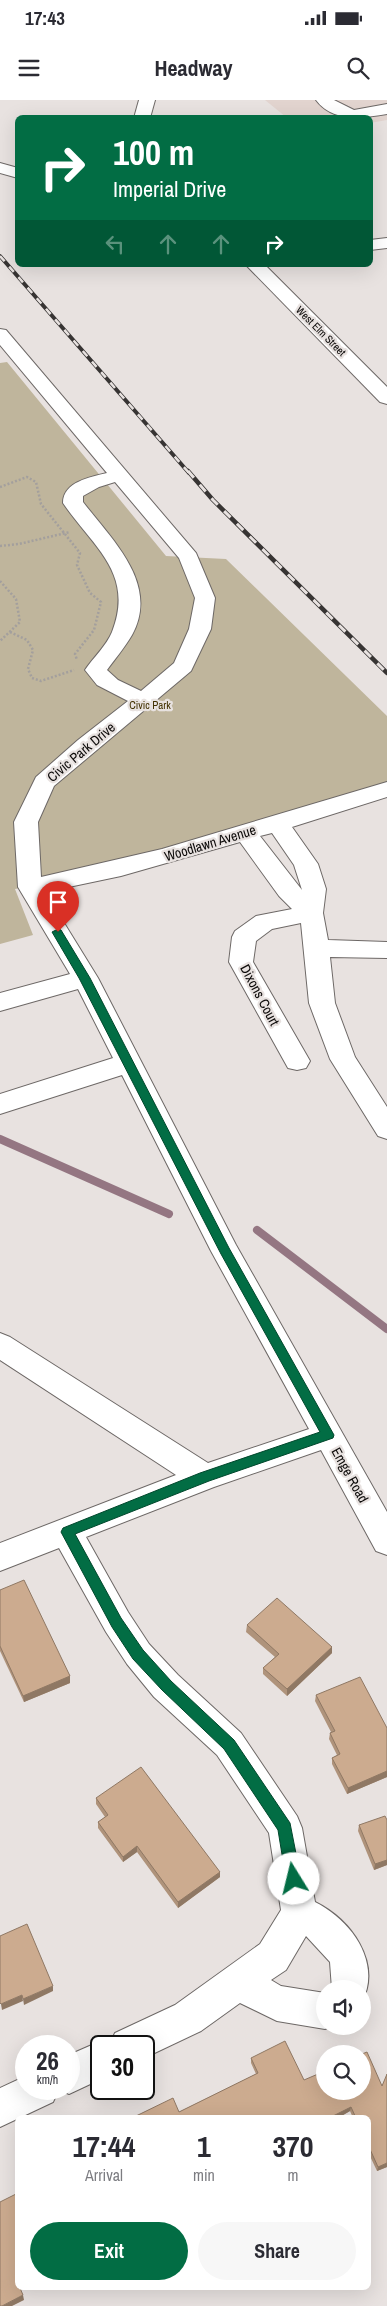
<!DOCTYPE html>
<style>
:root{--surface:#fff;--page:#f7f7f7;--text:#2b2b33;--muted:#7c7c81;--accent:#026d44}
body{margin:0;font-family:"Archivo Narrow",sans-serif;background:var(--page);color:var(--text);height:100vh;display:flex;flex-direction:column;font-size:19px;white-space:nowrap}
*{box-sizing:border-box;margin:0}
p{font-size:16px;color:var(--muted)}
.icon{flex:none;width:28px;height:28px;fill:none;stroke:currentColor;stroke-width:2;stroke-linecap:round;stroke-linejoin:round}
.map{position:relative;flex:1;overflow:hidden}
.side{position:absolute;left:15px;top:2015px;width:356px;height:175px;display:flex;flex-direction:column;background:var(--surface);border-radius:8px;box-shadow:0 5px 20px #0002}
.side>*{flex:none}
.hud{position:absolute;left:15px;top:15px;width:358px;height:152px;border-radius:8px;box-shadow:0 5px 20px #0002;background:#026d44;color:#fff;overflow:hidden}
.fabs{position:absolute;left:316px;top:1880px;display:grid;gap:10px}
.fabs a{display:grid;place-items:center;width:55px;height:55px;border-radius:50%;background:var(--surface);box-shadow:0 5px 20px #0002;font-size:25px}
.speed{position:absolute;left:15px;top:1935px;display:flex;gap:10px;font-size:25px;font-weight:700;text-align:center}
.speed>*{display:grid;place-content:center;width:65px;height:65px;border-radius:50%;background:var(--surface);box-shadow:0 5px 20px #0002;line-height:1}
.speed small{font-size:12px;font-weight:400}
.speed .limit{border:2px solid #111;border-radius:8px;background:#fff;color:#111}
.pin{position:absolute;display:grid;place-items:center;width:42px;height:42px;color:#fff;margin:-51px -21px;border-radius:50% 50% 50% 0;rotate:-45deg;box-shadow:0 0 5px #0007}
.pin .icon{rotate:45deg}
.me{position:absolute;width:55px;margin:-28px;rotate:351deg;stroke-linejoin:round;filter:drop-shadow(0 0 4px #0008)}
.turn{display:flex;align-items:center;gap:18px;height:105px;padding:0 15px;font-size:22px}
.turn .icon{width:65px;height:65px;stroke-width:2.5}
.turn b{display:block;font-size:35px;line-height:42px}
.lanes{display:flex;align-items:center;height:48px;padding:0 15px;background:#0003;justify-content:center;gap:25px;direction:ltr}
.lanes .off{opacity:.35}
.eta{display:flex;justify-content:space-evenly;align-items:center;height:85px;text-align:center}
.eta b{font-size:30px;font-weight:700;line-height:35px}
.action{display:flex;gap:10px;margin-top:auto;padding:10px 15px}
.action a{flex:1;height:58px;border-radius:30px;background:var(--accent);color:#fff;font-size:20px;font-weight:700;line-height:58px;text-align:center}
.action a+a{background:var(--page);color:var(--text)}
.status{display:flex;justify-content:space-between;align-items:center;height:35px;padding:0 25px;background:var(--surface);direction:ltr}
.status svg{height:14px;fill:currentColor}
header{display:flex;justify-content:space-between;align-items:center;height:65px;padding:0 15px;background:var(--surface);font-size:22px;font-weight:700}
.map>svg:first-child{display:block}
.built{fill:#e2d4cf}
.green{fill:#bfb59c}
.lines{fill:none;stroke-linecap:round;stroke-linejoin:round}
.stream{stroke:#947682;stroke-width:8}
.minor-casing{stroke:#6d6866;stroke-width:2}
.path{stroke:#a39f9d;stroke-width:2.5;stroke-dasharray:2 2;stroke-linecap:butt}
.minor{fill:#fff;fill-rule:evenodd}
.rail-far1-casing{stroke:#373433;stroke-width:4}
.rail-casing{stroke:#373433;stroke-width:4.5}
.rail-far1{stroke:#e8e2e0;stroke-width:2.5;stroke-dasharray:7;stroke-linecap:butt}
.rail{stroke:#e8e2e0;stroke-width:3;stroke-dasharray:9;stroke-linecap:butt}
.wall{fill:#af937b}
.shaded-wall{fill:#8f7864}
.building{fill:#ccab8f;stroke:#8f7864}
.route{fill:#026d44;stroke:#01472c}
.labels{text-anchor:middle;stroke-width:4.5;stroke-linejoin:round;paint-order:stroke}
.far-street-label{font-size:11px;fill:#0d0b0a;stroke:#e8e2e0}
.far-park-label{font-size:11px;fill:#423100;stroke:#e8e2e0}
.street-label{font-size:14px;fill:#0d0b0a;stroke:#e8e2e0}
</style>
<div class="status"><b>17:43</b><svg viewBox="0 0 49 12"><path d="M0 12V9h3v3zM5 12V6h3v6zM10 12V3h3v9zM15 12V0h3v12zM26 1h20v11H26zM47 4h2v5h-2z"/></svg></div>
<header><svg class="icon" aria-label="menu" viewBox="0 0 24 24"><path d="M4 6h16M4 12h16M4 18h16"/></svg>Headway<svg class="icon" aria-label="search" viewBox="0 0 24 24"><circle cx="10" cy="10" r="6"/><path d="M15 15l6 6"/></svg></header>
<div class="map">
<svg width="387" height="2206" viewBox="0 0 387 2206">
<rect width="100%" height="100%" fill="#e8e2e0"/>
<polygon class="built" points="265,0 387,0 387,20 370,23 370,18 286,17"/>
<polygon class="green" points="7,262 166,456 226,459 387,616 387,689 85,777 15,789 33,835 0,844 0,263"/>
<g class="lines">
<g class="stream">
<polyline points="0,1039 169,1114"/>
<polyline points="257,1130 387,1229"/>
</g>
<defs>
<g id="minor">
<polygon points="139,0 155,0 150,18 134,18"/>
<path d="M 316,0 L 334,0 L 354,10 L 387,4 L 387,14 C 363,18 333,23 316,0 Z"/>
<polygon points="0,63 18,68 18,78 0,73"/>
<polygon points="387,138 387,148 370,150 370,140"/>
<polygon points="246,165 265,165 387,287 387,304 380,302"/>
<path d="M 0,229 L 6,230 L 196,453 L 215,498 L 211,529 L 191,571 L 54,686 L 38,722 L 41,777 L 162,749 L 387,682 L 387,697 L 292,727 L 318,764 L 326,789 L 323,813 L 328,840 L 387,842 L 387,858 L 330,857 L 335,903 L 355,957 L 387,1007 L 387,1039 L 378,1036 L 330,959 L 309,903 L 301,823 L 272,829 L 256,841 L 253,862 L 310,961 L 306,968 L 297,970 L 288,968 L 229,862 L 232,837 L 235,831 L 256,816 L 292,809 L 279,796 L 240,742 L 121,776 L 45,792 L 98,878 L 236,1145 L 387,1412 L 387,1455 L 376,1451 L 321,1350 L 214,1387 L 86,1437 L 128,1512 L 149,1544 L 178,1575 L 241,1633 L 297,1716 L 302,1728 L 315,1802 C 351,1820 382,1862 362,1902 L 362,1889 L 332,1889 L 330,1862 L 306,1836 L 286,1870 L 271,1880 L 281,1886 L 325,1893 L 325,1926 L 332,1926 L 325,1929 L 277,1921 L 240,1903 L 201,1931 L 144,1958 L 144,1946 L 101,1946 L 101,1979 L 69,1994 L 59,1989 L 53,2002 L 0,2027 L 0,1988 L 26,1976 L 26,1989 L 69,1989 L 69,1955 L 101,1941 L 110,1944 L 115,1933 L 175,1905 L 260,1844 L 281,1810 L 269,1733 L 217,1655 L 154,1597 L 127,1564 L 106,1532 L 59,1448 L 0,1471 L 0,1443 L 176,1375 L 0,1260 L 0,1233 L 10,1237 L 208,1363 L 309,1329 L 211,1151 L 122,975 L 0,1014 L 0,994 L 113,958 L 78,889 L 0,911 L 0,893 L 70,874 L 18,787 L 14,722 L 36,677 L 78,640 L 128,601 L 97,585 L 85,570 C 93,558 107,545 112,532 C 135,473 93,447 63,403 C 63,382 90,377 107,373 L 0,245 ZM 115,382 L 179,458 L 195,498 L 189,529 L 174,563 L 141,591 L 118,580 L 107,570 C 115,559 125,547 132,535 C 160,484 112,440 83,402 L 83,396 L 99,387 ZM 272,733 L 294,765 L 302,790 L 260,736 Z"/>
</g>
</defs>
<use href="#minor" class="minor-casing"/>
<g class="path">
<polyline points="0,387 27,377 36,382 41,404 80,453 77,465 90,493 101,502 94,530 75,554 77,560"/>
<polyline points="0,446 19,444 70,432"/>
<polyline points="0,481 16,499 20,522 0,541"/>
<polyline points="10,532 27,540 33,550 28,569 32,578 41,581 74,570"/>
</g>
<use href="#minor" class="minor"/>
<defs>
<polyline id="rail-far1" points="0,156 189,373"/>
<polyline id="rail" points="188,371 213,400 387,573"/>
</defs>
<use href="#rail-far1" class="rail-far1-casing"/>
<use href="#rail" class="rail-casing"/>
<use href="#rail-far1" class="rail-far1"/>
<use href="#rail" class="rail"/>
</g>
<g class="wall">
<polygon points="0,1490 70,1576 70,1583 24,1602 0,1551"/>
<polygon points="247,1525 332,1547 332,1553 287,1596 263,1574 263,1568 275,1557 246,1532"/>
<polygon points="316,1595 387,1628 387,1677 347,1694 332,1664 332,1658 337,1655 329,1639 330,1633 331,1632 315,1601"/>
<polygon points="96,1698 220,1772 220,1777 178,1808 137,1752 123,1762 98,1728 98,1722 105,1717 96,1704"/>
<polygon points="387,1720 387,1765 374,1770 358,1731 359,1725"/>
<polygon points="251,1958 304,1980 382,1986 387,1974 387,2067 377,2071 369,2054 369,2018 353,2018 350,2011 338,2018 136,2018 136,2016 179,2012 256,1974 251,1963"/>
</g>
<g class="shaded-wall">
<polygon points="332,1547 332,1553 287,1596 287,1589"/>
<polygon points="70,1576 70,1583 24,1602 23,1596"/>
<polygon points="387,1671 387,1677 347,1694 348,1688"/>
<polygon points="137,1746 137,1752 123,1762 123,1757"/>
<polygon points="387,1760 387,1765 374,1770 375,1764"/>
<polygon points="220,1772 220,1777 178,1808 178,1802"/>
<polygon points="53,1886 53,1891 24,1905 23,1899"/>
<polygon points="22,1895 23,1901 2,1910 1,1904"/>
<polygon points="351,2007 350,2011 338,2018 329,2018"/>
<polygon points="387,2063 387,2067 377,2071 378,2067"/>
<polygon points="23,2195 24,2200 12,2206 2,2206"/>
</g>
<g class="building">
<polygon points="24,1480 70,1576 23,1596 0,1546 0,1490"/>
<polygon points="277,1498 332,1547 287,1589 263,1568 279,1554 247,1525"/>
<polygon points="360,1577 387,1628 387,1671 348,1688 332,1658 340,1654 330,1633 335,1631 316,1595"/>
<polygon points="141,1667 220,1772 178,1802 137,1746 123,1757 98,1722 108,1715 96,1698"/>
<polygon points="385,1716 387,1720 387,1760 375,1764 359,1725"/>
<polygon points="27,1824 53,1886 23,1899 22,1895 1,1904 0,1903 0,1836"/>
<polygon points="285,1941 304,1980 325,1971 325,1991 362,1991 362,1954 367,1952 382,1986 387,1974 387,2063 378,2067 369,2047 369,2018 356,2018 351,2007 329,2018 137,2018 136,2016 173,1998 179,2012 258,1973 251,1958"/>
<polygon points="18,2093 18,2188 20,2188 23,2195 2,2206 0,2206 0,2102"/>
</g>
<polygon class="route" points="58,829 61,830 90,878 229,1148 334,1335 333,1338 209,1381 75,1434 121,1518 143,1550 171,1581 234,1640 290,1723 301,1779 299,1784 294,1786 288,1784 286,1779 278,1730 224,1649 162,1590 133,1559 112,1527 61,1432 63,1428 200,1373 320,1332 221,1154 79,878 52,832"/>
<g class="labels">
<g class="far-street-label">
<text transform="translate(321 231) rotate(45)" y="4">West Elm Street</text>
</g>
<g class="far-park-label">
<text x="150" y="609">Civic Park</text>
</g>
<g class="street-label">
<text transform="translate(81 652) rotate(-40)" y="5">Civic Park Drive</text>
<text transform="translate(210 743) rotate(-17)" y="5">Woodlawn Avenue</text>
<text transform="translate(260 895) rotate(62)" y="5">Dixons Court</text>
<text transform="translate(350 1375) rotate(61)" y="5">Emge Road</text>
</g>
</g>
</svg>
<div class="fabs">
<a><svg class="icon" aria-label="sound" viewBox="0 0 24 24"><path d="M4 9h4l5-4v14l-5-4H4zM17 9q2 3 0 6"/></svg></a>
<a><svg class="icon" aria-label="search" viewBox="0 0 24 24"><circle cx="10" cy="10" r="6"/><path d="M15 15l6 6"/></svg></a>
</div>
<div class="speed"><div>26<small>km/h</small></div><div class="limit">30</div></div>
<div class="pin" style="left:58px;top:832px;background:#d93025"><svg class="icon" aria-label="arrive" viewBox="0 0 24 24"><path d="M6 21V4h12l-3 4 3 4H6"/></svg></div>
<svg class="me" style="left:294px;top:1779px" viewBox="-20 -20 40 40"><circle r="19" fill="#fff"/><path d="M0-13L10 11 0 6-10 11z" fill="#026d44"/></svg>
<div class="hud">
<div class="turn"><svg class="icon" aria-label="right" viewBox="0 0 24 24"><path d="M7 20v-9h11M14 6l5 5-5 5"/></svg><div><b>100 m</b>Imperial Drive</div></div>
<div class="lanes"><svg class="icon off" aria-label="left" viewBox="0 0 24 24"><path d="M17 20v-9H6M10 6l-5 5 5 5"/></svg><svg class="icon off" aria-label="ahead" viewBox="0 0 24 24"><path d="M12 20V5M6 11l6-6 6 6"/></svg><svg class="icon off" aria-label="ahead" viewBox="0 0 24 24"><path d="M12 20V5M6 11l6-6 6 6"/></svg><svg class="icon" aria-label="right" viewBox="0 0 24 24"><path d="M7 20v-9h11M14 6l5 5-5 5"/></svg></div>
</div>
<section class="side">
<div class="eta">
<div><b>17:44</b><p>Arrival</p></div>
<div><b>1</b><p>min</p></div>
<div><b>370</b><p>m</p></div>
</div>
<div class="action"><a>Exit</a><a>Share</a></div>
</section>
</div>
